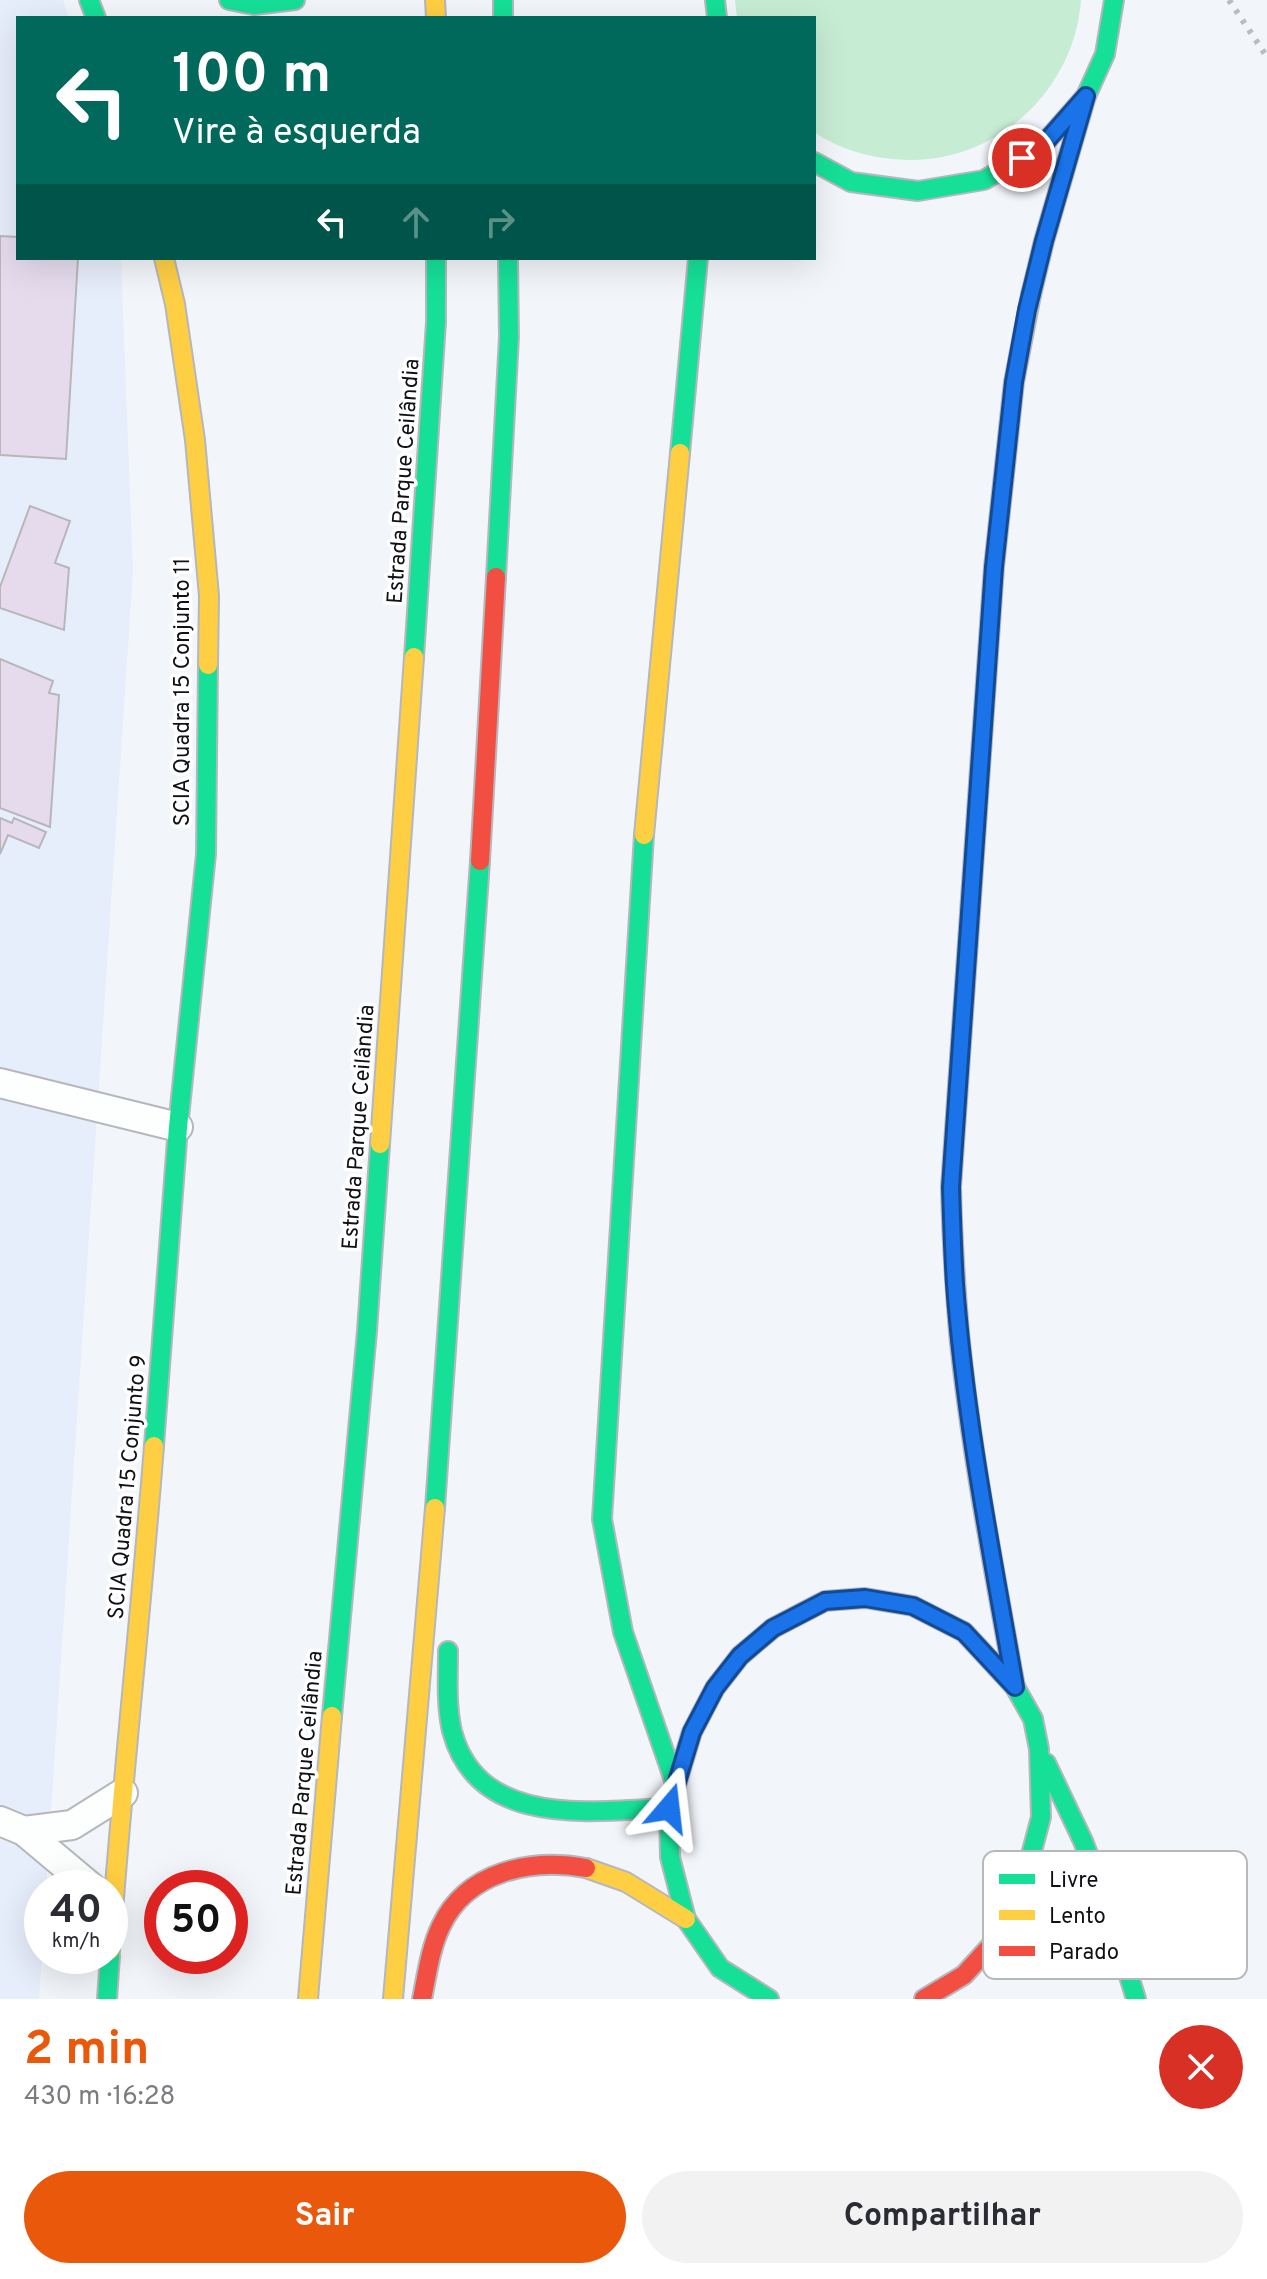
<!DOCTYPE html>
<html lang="pt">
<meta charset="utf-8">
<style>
:root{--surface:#fff;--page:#f2f2f3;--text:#2b2b33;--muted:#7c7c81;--accent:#ea580c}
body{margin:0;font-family:Overpass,sans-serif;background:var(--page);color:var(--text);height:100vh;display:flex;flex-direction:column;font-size:30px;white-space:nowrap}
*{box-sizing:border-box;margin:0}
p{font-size:26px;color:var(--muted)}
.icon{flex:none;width:44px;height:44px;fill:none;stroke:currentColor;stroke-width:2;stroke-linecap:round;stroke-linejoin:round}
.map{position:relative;height:1999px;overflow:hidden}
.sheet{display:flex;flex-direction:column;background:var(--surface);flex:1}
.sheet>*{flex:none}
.guide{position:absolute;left:16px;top:16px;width:800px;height:244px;border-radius:0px;box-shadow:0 8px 32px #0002;background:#00695c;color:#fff;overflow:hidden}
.speed{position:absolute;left:24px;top:1870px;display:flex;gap:16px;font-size:40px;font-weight:700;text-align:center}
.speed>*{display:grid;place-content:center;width:104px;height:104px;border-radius:50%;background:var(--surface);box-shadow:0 8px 32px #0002;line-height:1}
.speed small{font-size:20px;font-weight:400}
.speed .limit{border:12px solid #d22;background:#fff;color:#111}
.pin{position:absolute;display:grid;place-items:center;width:68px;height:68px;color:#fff;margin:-34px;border:4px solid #fff;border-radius:50%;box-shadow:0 2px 8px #0007}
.me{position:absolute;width:88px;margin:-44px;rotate:17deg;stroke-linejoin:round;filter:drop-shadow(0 0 6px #0008)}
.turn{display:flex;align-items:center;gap:28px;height:168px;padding:0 24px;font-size:36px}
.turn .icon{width:104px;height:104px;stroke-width:2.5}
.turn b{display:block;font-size:56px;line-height:68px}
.lanes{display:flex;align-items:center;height:76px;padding:0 24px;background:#0003;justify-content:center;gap:40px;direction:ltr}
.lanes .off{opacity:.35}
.round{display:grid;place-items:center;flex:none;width:84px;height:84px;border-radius:42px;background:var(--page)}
.overview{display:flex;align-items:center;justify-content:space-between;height:136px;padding:0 24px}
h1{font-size:48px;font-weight:700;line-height:60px;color:var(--accent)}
.cta{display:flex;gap:16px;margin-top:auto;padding:16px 24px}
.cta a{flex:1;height:92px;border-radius:48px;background:var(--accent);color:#fff;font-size:32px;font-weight:700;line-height:92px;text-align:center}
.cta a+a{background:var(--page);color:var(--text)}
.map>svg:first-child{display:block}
.built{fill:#e7eefb}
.green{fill:#c7ecd4}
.building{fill:#e5dbed;stroke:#b7b7bb;stroke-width:2}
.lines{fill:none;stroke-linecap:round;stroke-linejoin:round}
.street-casing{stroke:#b5b7bc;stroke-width:32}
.fast-casing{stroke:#b5b7bc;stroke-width:22}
.slow-casing{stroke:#b5b7bc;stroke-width:22}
.jam-casing{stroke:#b5b7bc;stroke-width:22}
.street{stroke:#fdfefe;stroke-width:28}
.fast{stroke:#16e098;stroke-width:18}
.slow{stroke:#ffcf43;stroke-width:18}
.jam{stroke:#f24e42;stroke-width:18}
.rail{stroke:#bbbbbd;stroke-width:6;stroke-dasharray:4 8;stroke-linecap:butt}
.route-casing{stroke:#114b97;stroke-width:20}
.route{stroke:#1a73e8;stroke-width:14}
.labels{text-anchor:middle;stroke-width:7;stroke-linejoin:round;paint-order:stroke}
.street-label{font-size:22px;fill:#0f1115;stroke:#fff}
.key{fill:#fff;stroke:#b7b8b9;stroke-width:2}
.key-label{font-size:22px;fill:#0f1115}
</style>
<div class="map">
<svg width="1267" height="1999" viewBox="0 0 1267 1999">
<rect width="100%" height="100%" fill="#f2f5fa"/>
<polygon class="built" points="0,0 63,0 69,18 18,18 18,258 121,258 133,571 46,1888 42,1888 42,1953 39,1999 0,1999"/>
<path class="green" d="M 735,0 L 1081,0 C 1074,95 989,169 894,159 C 866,157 837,148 814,132 L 814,18 L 737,18 Z"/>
<g class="building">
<polygon points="0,236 18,237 18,258 78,258 66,459 0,455"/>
<polygon points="30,506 70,521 55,563 69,568 64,630 0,608 0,587"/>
<polygon points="0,659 53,681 49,693 59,695 50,827 0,808"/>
<polygon points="0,818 12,823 14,818 46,832 39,848 8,835 0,854"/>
</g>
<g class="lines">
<defs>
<g id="street">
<polyline points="0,1083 178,1127"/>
<polyline points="0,1821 24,1831 92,1888"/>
<polyline points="24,1831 72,1825 123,1793"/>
</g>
<g id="fast">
<polyline points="89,0 96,18"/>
<polyline points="229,0 254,5 295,0"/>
<polyline points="503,0 503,18"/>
<polyline points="715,0 717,18"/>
<polyline points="814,162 851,182 918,191 984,180 1042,146 1086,96 1105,54 1114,0"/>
<polyline points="1031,295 1044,241 1086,96"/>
<polyline points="680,453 698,258"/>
<polyline points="496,577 509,337 508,258"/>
<polyline points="414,657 436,322 436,258"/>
<path d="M 980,768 L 951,1187 C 952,1236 955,1284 959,1333 C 971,1452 994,1569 1015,1687"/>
<polyline points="644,835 602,1519 623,1632 676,1786"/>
<polyline points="154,1446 178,1127 206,854 208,665"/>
<polyline points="435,1508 480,861"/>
<path d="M 448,1651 C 448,1677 446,1705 452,1731 C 478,1829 592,1811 669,1808"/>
<polyline points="332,1716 367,1331 380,1144"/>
<polyline points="1046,1763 1083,1841 1107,1904 1136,1999"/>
<polyline points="107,1999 110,1956"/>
<polyline points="769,1999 720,1968 686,1919 670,1857 669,1808 692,1732 715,1688 740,1656 773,1628 825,1601 865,1598 913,1606 964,1632 1015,1687 1033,1719 1039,1749 1041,1817 1027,1870 1012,1904"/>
</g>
<g id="slow">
<polyline points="435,0 436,18"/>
<polyline points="164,258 175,304 195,440 209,596 208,665"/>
<polyline points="980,768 994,567 1014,382 1031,295"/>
<polyline points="644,835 680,453"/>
<polyline points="380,1144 414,657"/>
<polyline points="586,1868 626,1882 686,1919"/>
<path d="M 110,1950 C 122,1782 141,1614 154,1446"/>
<polyline points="308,1999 332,1716"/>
<polyline points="393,1999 435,1508"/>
</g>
<g id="jam">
<polyline points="480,861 496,577"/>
<path d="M 422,1999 C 427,1975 430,1949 441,1926 C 467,1871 531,1858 586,1868"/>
<polyline points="924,1999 964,1975 996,1940 1012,1904"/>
</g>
</defs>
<use href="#street" class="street-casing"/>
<use href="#fast" class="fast-casing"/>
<use href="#slow" class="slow-casing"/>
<use href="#jam" class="jam-casing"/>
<use href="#street" class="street"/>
<use href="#fast" class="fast"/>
<use href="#slow" class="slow"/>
<use href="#jam" class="jam"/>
<polyline class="rail" points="1229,0 1267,57"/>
</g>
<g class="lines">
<defs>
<path id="route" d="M 669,1808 L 692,1732 L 715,1688 L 740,1656 L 773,1628 L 825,1601 L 865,1598 L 913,1606 L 964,1632 L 1015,1687 C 992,1554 965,1420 955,1284 C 953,1252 952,1220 951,1187 L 994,567 L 1014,382 L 1027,310 L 1044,241 L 1086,96 L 1042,146 L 1022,158"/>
</defs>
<use href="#route" class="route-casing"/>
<use href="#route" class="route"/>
</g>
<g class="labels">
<g class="street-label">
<text transform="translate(402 481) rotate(-86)" y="8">Estrada Parque Ceilândia</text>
<text transform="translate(181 692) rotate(-90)" y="8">SCIA Quadra 15 Conjunto 11</text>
<text transform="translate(357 1127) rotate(-86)" y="8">Estrada Parque Ceilândia</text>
<text transform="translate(126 1487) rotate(-85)" y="8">SCIA Quadra 15 Conjunto 9</text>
<text transform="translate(303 1773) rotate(-85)" y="8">Estrada Parque Ceilândia</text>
</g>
</g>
<rect x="983" y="1851" width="264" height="128" rx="12" class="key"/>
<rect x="999" y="1874" width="36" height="10" fill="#16e098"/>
<rect x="999" y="1910" width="36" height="10" fill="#ffcf43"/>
<rect x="999" y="1946" width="36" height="10" fill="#f24e42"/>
<g class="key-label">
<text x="1049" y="1887">Livre</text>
<text x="1049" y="1923">Lento</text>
<text x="1049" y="1959">Parado</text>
</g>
</svg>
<div class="speed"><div>40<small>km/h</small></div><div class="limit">50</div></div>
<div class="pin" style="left:1022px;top:158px;background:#d93025"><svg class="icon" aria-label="arrive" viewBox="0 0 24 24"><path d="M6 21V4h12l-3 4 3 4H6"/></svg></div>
<svg class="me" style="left:669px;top:1808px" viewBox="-20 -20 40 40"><path d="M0-17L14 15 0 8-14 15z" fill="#1a73e8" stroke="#fff" stroke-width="4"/></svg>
<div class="guide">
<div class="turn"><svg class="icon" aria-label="left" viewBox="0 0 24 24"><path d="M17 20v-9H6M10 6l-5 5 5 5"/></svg><div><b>100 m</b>Vire à esquerda</div></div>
<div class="lanes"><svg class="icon" aria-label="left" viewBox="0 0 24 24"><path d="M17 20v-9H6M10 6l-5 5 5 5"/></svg><svg class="icon off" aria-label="ahead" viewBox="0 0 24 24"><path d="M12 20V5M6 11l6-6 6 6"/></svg><svg class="icon off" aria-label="right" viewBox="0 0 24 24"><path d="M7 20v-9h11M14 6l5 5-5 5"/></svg></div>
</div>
</div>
<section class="sheet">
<div class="overview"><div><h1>2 min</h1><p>430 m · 16:28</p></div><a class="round" style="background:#d93025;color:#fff"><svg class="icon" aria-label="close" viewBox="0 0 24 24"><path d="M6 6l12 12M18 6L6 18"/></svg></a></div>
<div class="cta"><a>Sair</a><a>Compartilhar</a></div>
</section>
